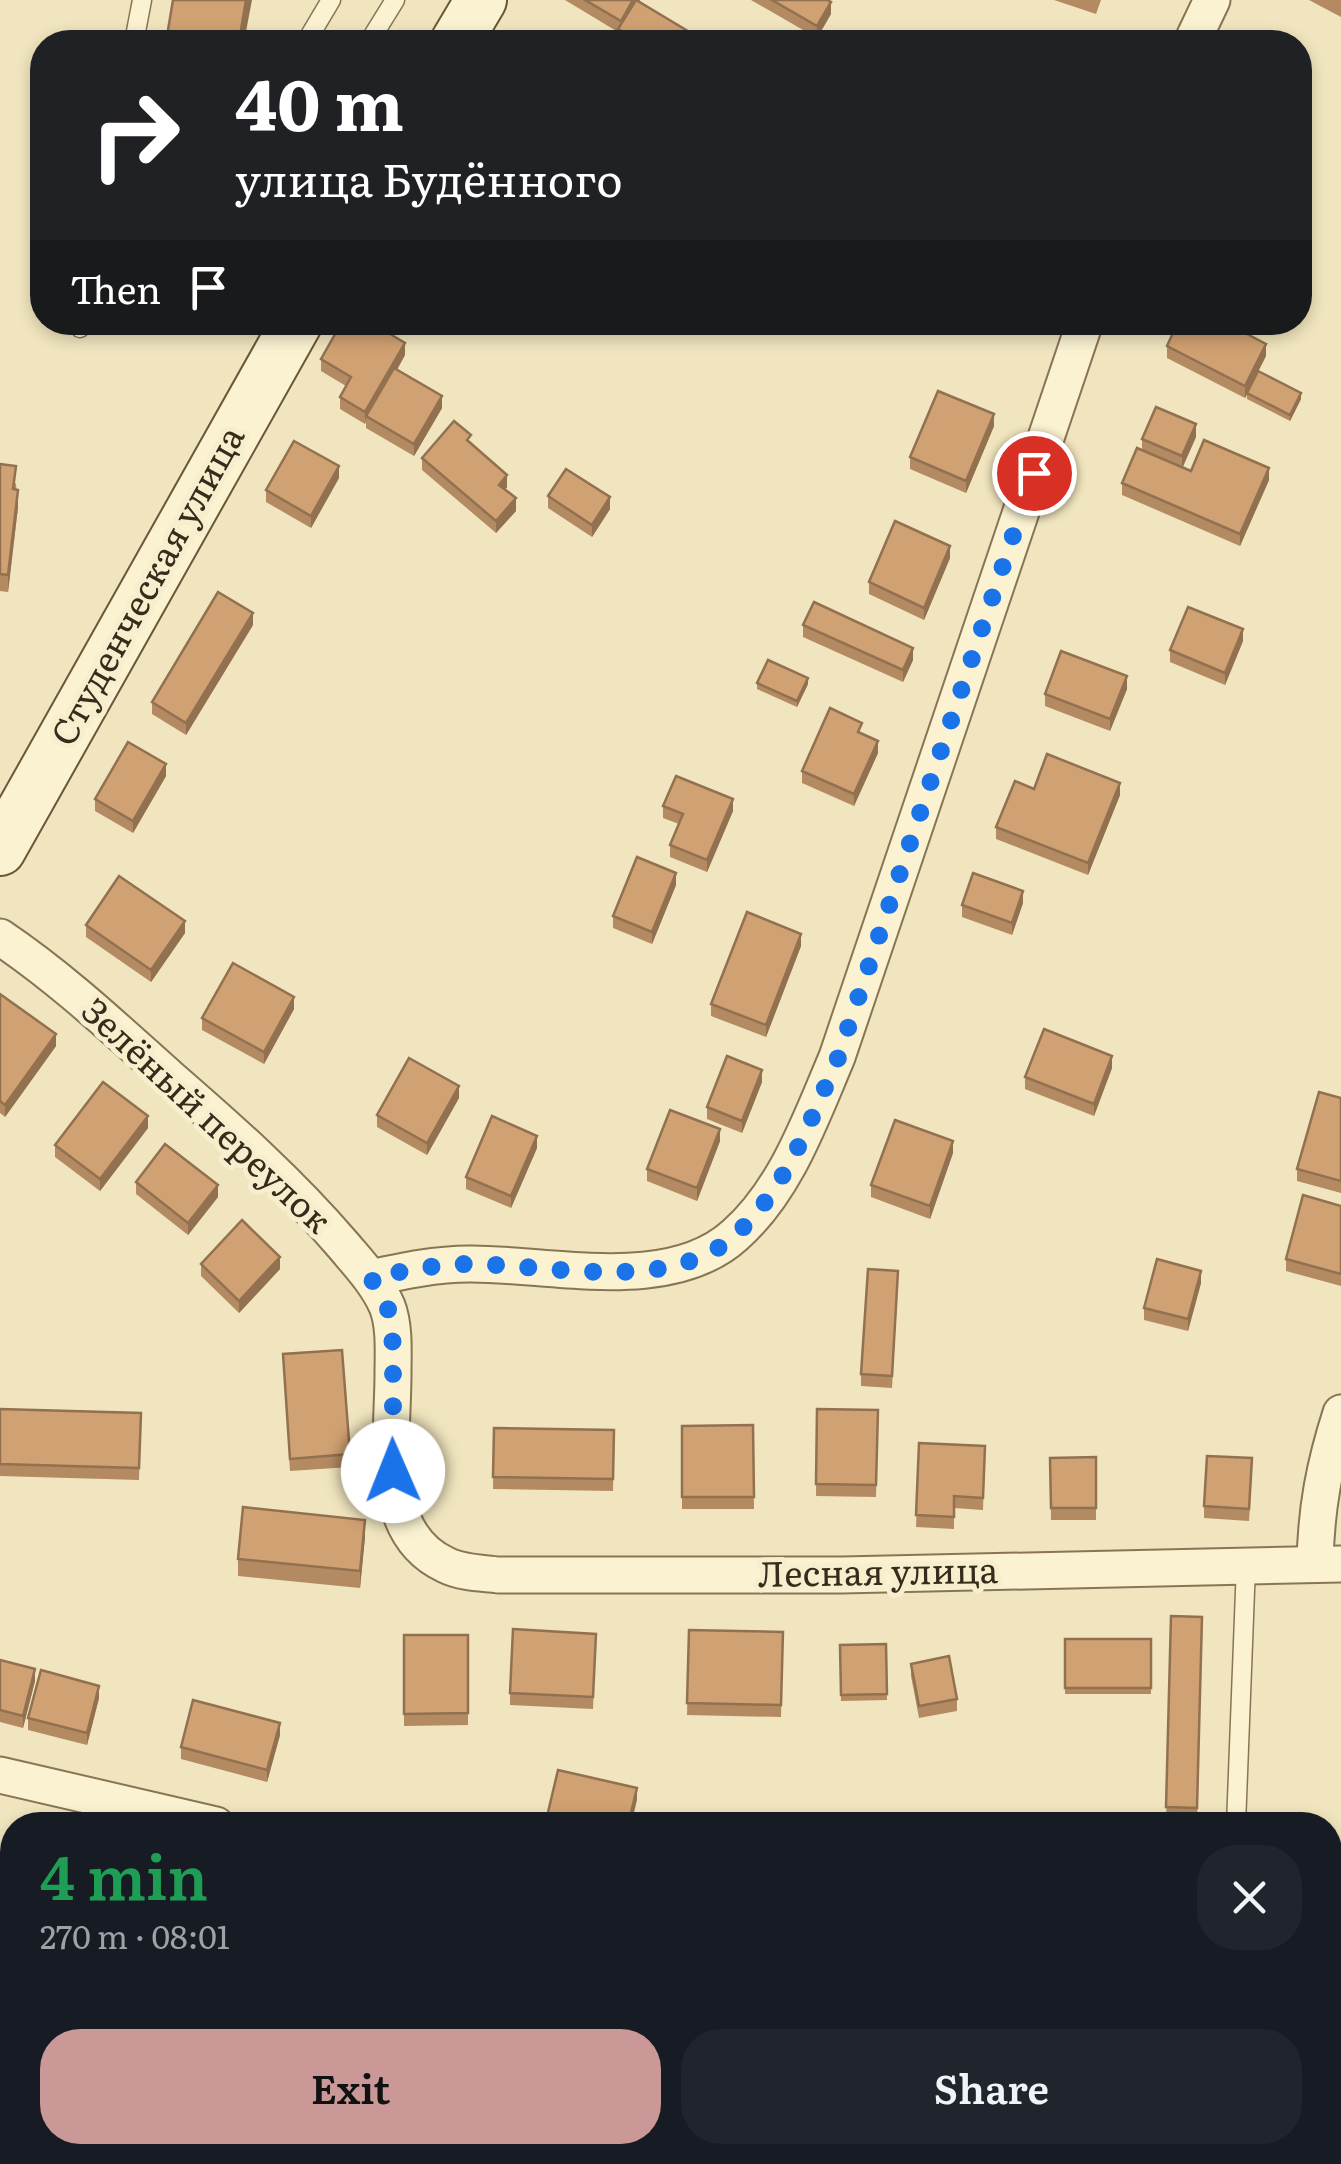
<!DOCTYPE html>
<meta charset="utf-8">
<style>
:root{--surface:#171b24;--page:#20242c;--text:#f1f3f6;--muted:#9ea1a6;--accent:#ca9997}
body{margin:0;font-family:Literata,serif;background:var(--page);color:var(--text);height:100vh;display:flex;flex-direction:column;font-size:38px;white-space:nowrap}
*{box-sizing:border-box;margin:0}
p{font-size:32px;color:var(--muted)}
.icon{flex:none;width:55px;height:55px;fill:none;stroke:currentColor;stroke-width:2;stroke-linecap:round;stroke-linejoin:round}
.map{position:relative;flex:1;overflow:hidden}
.details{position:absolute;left:0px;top:1812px;width:1342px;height:352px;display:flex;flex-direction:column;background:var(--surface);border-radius:40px 40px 0 0;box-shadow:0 5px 15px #0003}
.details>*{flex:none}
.guide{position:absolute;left:30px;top:30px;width:1282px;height:305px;border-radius:40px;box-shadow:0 5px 15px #0003;background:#202124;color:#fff;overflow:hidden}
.pin{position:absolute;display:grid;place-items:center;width:85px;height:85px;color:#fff;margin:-42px;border:5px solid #fff;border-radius:50%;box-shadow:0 2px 10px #0007}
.me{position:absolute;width:110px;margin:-55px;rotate:359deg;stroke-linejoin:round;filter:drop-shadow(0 0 8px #0008)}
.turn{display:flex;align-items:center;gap:35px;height:210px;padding:0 40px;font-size:45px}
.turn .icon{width:130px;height:130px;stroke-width:2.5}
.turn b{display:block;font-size:70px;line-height:85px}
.then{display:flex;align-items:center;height:95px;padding:0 40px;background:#0003;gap:20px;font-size:38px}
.round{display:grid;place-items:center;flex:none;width:105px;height:105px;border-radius:40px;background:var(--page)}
.summary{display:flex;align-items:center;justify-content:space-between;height:170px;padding:0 40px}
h1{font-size:60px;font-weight:600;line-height:75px;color:#1e9e55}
.primary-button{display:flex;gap:20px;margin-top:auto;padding:20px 40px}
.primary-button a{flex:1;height:115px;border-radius:40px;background:var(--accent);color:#111;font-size:40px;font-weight:600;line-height:115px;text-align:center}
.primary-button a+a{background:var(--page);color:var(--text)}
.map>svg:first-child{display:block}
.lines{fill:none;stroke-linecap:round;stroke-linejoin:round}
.lane-casing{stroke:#897556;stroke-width:21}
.street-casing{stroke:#897556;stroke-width:39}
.secondary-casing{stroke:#6b5639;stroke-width:54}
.lane{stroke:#faf2d1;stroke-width:18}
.street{stroke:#faf2d1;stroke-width:35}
.secondary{stroke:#faf2d1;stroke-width:50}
.wall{fill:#b38a62}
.shaded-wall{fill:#927150}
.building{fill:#d0a172;stroke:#927150;stroke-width:2.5}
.route{stroke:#1a73e8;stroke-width:18;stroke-dasharray:0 32.4}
.labels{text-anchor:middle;stroke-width:10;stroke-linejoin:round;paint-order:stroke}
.street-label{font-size:35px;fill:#372b1b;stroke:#f7eece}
</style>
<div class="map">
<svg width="1341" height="2164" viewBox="0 0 1341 2164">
<rect width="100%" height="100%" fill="#f0e5be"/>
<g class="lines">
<defs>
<g id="lane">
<polyline points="134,42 142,0"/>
<polyline points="306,42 331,0"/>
<polyline points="369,42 395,0"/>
<polyline points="80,328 81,322"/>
<polyline points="1236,1825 1246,1565"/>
</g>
<g id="street">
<polyline points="1192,42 1212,0"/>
<path d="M 0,937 C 61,978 114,1028 169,1077 C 230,1130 290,1183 343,1245 C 359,1264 377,1283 387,1306 C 395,1326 393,1353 393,1374 C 393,1436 376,1533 446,1565 C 462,1573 481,1573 498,1575 L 842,1575 L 1341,1564"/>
<path d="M 371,1278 C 403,1271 436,1264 469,1264 C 550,1263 669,1295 735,1235 C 786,1190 811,1118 837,1057 L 1085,322"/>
<path d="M 1315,1564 C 1316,1509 1324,1466 1341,1413"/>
<polyline points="0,1775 216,1825"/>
<polyline points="1330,1871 1341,1873"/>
</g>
<g id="secondary">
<polyline points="456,42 481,0"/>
<polyline points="0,850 297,322"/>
</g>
</defs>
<use href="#lane" class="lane-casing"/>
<use href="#street" class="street-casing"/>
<use href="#secondary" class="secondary-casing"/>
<use href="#lane" class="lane"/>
<use href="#street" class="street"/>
<use href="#secondary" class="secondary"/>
</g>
<g class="wall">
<polygon points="565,0 640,0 640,1 701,42 620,42 618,41 618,32"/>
<polygon points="751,0 827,0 831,14 817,38"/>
<polygon points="1054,0 1101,0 1096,14"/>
<polygon points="1309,0 1341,0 1341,17"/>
<polygon points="411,322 428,322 424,330"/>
<polygon points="1167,346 1266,356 1258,371 1301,399 1290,421 1247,399 1247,395 1245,398 1167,358"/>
<polygon points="405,355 397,370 442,408 414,456 366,428 366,422 365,424 340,409 340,397 346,386 321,371 321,359"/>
<polygon points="994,426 966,493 910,469 910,457"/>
<polygon points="1196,437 1182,467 1191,471 1269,480 1240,546 1122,495 1122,483 1142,450 1142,439"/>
<polygon points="471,444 507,487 505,490 516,511 496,533 422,470 422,458"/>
<polygon points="0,464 16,484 18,507 8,592 0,591"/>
<polygon points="339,478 311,528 266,502 266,490"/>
<polygon points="548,496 610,509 592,537 548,508"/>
<polygon points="950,558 924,620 869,594 869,582"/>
<polygon points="253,625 186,735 152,714 152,702"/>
<polygon points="803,625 913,660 903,682 803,637"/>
<polygon points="1243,641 1225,685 1170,662 1170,650"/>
<polygon points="757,683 808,684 797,707 757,689"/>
<polygon points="1127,689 1110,731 1045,706 1045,694"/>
<polygon points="878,753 854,806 802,783 802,771"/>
<polygon points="166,776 133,833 95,811 95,799"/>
<polygon points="1034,789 1120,795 1088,875 996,839 996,827"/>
<polygon points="663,806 733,811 707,872 670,857 670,845 679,824 663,818"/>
<polygon points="676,885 652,944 613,928 613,916"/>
<polygon points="1023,903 1012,935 962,917 962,905"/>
<polygon points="86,925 185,933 151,982 86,937"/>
<polygon points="801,946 766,1037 711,1016 711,1004"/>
<polygon points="0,994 56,1046 5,1117 0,1113"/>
<polygon points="294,1009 264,1064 202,1030 202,1018"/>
<polygon points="1112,1068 1094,1116 1025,1089 1025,1077"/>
<polygon points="762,1082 742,1133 707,1119 707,1107"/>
<polygon points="459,1098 427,1155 377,1127 377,1115"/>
<polygon points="1341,1098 1341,1193 1297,1181 1297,1169"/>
<polygon points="148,1128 100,1191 55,1157 55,1145"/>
<polygon points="720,1141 697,1201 647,1181 647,1169"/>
<polygon points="537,1148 511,1208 466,1189 466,1177"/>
<polygon points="953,1153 930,1219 871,1197 871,1185"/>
<polygon points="136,1182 218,1197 188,1235 136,1194"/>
<polygon points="1341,1206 1341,1286 1286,1271 1286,1259"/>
<polygon points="201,1264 280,1269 239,1313 201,1276"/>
<polygon points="898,1283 892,1388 861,1386 861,1374"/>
<polygon points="1201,1283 1188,1331 1144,1320 1144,1308"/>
<polygon points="283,1354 350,1454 350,1467 290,1471"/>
<polygon points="0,1409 141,1413 139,1480 0,1476"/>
<polygon points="817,1409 878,1410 876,1497 816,1496"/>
<polygon points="753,1425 754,1509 682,1509 682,1426"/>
<polygon points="494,1428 614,1430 613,1491 493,1489"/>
<polygon points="919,1443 985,1446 983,1510 954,1508 954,1529 916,1527"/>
<polygon points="1096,1457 1096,1520 1051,1520 1050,1458"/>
<polygon points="1252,1471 1249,1521 1204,1518 1204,1506"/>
<polygon points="365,1537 360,1588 238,1576 238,1559"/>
<polygon points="1171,1616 1202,1617 1197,1825 1166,1825"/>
<polygon points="689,1630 783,1632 781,1717 687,1715"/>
<polygon points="596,1634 593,1709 510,1705 510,1693"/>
<polygon points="404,1635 468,1635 468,1725 404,1726"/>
<rect x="1065" y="1639" width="86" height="55"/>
<polygon points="886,1644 887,1700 841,1701 840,1645"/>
<polygon points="0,1660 35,1681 23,1728 0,1722"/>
<polygon points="911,1664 957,1699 957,1711 919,1718 911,1676"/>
<polygon points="99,1698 87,1745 28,1730 28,1718"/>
<polygon points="280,1735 267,1782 181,1759 181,1747"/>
<polygon points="0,1879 12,1881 12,1951 10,1970 0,1969"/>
<polygon points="1330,1942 1341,1944 1337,2046 1330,2045"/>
<polygon points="20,2152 179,2152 177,2164 27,2164 20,2163"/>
</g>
<g class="shaded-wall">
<polygon points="246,0 252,0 244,42 239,42"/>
<polygon points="831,2 831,14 817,38 817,26"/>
<polygon points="1305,156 1305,168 1300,180 1300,168"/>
<polygon points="405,343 405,355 369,418 366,416 365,424 365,412"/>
<polygon points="1266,344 1266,356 1245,398 1245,386"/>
<polygon points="1301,393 1301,399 1290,421 1290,415"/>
<polygon points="442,396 442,408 414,456 414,444"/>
<polygon points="994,414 994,426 966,493 966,481"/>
<polygon points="1196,424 1196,437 1182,469 1182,456"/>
<polygon points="339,466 339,478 311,528 311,516"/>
<polygon points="1269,468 1269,480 1240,546 1240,534"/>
<polygon points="507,475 507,487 499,497 499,485"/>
<polygon points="18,490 18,507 8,592 8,575"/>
<polygon points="610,497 610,509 592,537 592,525"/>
<polygon points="516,498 516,511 496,533 496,521"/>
<polygon points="950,546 950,558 924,620 924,608"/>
<polygon points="253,613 253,625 186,735 186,723"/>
<polygon points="1243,629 1243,641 1225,685 1225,673"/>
<polygon points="913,648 913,660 903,682 903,670"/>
<polygon points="1127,676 1127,689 1110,731 1110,719"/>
<polygon points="808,678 808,684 797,707 797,701"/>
<polygon points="878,741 878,753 854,806 854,794"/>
<polygon points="166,764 166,776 133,833 133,821"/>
<polygon points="1120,783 1120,795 1088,875 1088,863"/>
<polygon points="733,799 733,811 707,872 707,860"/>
<polygon points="676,873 676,885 652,944 652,932"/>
<polygon points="1023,891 1023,903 1012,935 1012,923"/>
<polygon points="185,921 185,933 151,982 151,970"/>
<polygon points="801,934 801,946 766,1037 766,1025"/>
<polygon points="294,997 294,1009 264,1064 264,1052"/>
<polygon points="56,1034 56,1046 5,1117 5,1105"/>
<polygon points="1112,1056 1112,1068 1094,1116 1094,1104"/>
<polygon points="762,1070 762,1082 742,1133 742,1121"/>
<polygon points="459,1086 459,1098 427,1155 427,1143"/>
<polygon points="148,1116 148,1128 100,1191 100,1179"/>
<polygon points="720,1129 720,1141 697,1201 697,1188"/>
<polygon points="537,1136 537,1148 511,1208 511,1196"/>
<polygon points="953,1141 953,1153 930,1219 930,1206"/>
<polygon points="218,1185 218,1197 188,1235 188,1223"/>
<polygon points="280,1257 280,1269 239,1313 239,1301"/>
<polygon points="1201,1271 1201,1283 1188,1331 1188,1319"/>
<polygon points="365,1520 365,1537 360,1588 360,1571"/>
<polygon points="35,1669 35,1681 23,1728 23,1716"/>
<polygon points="99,1686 99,1698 87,1745 87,1733"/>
<polygon points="280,1723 280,1735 267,1782 267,1770"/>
<polygon points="637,1788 637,1800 631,1825 628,1825"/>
</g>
<g class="building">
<polygon points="173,0 246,0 239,42 166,42"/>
<polygon points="585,0 633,0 621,21"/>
<polygon points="636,0 701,39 699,42 640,42 618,29"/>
<polygon points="772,0 827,0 831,2 817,26"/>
<polygon points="1300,154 1305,156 1300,168"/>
<polygon points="342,322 370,322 405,343 365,412 340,397 351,377 321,359"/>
<polygon points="1178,322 1201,322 1214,329 1217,322 1224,322 1266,344 1245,386 1167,346"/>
<polygon points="394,368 442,396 414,444 366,416"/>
<polygon points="1258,371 1301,393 1290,415 1247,393"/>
<polygon points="938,391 994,414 966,481 910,457"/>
<polygon points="1156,407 1196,424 1182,456 1142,439"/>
<polygon points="454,421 471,435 467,440 507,475 499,485 516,498 496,521 422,458"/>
<polygon points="1204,440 1269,468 1240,534 1122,483 1137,448 1191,471"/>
<polygon points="294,441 339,466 311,516 266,490"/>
<polygon points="0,464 16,466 13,489 18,490 8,575 0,574"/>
<polygon points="566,469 610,497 592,525 548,496"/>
<polygon points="895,521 950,546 924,608 869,582"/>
<polygon points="218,592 253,613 186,723 152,702"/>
<polygon points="814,602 913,648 903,670 803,625"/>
<polygon points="1188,607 1243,629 1225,673 1170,650"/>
<polygon points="1061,651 1127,676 1110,719 1045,694"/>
<polygon points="768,660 808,678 797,701 757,683"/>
<polygon points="830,708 862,723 858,732 878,741 854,794 802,771"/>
<polygon points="128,742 166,764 133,821 95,799"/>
<polygon points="1047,754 1120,783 1088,863 996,827 1015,781 1034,789"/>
<polygon points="676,776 733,799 707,860 670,845 683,814 663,806"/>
<polygon points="637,857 676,873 652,932 613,916"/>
<polygon points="973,873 1023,891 1012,923 962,905"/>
<polygon points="119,876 185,921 151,970 86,925"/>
<polygon points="747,912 801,934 766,1025 711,1004"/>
<polygon points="233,963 294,997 264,1052 202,1018"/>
<polygon points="0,994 56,1034 5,1105 0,1101"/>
<polygon points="1044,1029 1112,1056 1094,1104 1025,1077"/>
<polygon points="727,1056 762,1070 742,1121 707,1107"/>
<polygon points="409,1058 459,1086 427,1143 377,1115"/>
<polygon points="103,1082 148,1116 100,1179 55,1145"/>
<polygon points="1319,1092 1341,1098 1341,1181 1297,1169"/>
<polygon points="670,1110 720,1129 697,1188 647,1169"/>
<polygon points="492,1116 537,1136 511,1196 466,1177"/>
<polygon points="895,1120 953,1141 930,1206 871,1185"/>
<polygon points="165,1144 218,1185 188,1223 136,1182"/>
<polygon points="1303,1195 1341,1206 1341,1274 1286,1259"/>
<polygon points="242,1220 280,1257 239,1301 201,1264"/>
<polygon points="1157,1259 1201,1271 1188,1319 1144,1308"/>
<polygon points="868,1269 898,1271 892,1376 861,1374"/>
<polygon points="342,1350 350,1454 290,1459 283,1354"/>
<polygon points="0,1409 141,1413 139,1468 0,1464"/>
<polygon points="817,1409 878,1410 876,1485 816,1484"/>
<polygon points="753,1425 754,1497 682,1497 682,1426"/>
<polygon points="494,1428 614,1430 613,1479 493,1477"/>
<polygon points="919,1443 985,1446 983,1498 954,1496 954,1517 916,1515"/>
<polygon points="1207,1456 1252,1458 1249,1509 1204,1506"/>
<polygon points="1096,1457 1096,1508 1051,1508 1050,1458"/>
<polygon points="243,1507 365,1520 360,1571 238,1559"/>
<polygon points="1171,1616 1202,1617 1197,1808 1166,1807"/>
<polygon points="513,1629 596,1634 593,1697 510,1693"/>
<polygon points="689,1630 783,1632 781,1705 687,1703"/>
<polygon points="404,1635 468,1635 468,1713 404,1714"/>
<rect x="1065" y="1639" width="86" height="49"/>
<polygon points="886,1644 887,1694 841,1695 840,1645"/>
<polygon points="949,1656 957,1699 919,1706 911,1664"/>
<polygon points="0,1660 35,1669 23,1716 0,1710"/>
<polygon points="41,1670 99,1686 87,1733 28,1718"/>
<polygon points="193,1700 280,1723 267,1770 181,1747"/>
<polygon points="558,1770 637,1788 628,1825 545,1825"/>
<polygon points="39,1816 80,1822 79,1825 38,1825"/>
<polygon points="0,1879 12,1881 12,1939 10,1958 0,1957"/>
<polygon points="1330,1942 1341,1944 1341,2010 1337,2034 1330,2033"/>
<polygon points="64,2152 176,2152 174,2164 134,2164"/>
<polygon points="288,2152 385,2152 405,2156 404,2164 286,2164"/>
<polygon points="1256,2152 1322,2152 1320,2164 1254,2164"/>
</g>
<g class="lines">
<path class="route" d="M 393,1471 L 393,1345 L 388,1309 L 371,1278 C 403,1271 436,1264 469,1264 C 550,1264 670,1295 735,1235 C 786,1190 811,1118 838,1058 L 1034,473"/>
</g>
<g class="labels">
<g class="street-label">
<text transform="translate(148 586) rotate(-61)" y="12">Студенческая улица</text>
<text transform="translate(206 1116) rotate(43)" y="12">Зелёный переулок</text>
<text transform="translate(878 1573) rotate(-1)" y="12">Лесная улица</text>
</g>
</g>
</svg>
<div class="pin" style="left:1034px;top:473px;background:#d93025"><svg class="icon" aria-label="arrive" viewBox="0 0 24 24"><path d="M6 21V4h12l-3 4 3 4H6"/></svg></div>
<svg class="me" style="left:393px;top:1471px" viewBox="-20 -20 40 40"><circle r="19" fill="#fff"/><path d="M0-13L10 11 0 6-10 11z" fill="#1a73e8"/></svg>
<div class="guide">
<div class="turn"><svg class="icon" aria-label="right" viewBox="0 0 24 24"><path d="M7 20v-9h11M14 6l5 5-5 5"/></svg><div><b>40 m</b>улица Будённого</div></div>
<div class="then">Then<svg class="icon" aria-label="arrive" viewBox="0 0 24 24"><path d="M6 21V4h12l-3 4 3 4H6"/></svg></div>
</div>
<section class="details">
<div class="summary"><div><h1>4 min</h1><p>270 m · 08:01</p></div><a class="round"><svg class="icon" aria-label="close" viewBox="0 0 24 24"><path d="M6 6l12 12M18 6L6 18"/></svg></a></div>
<div class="primary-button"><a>Exit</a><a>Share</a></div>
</section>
</div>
